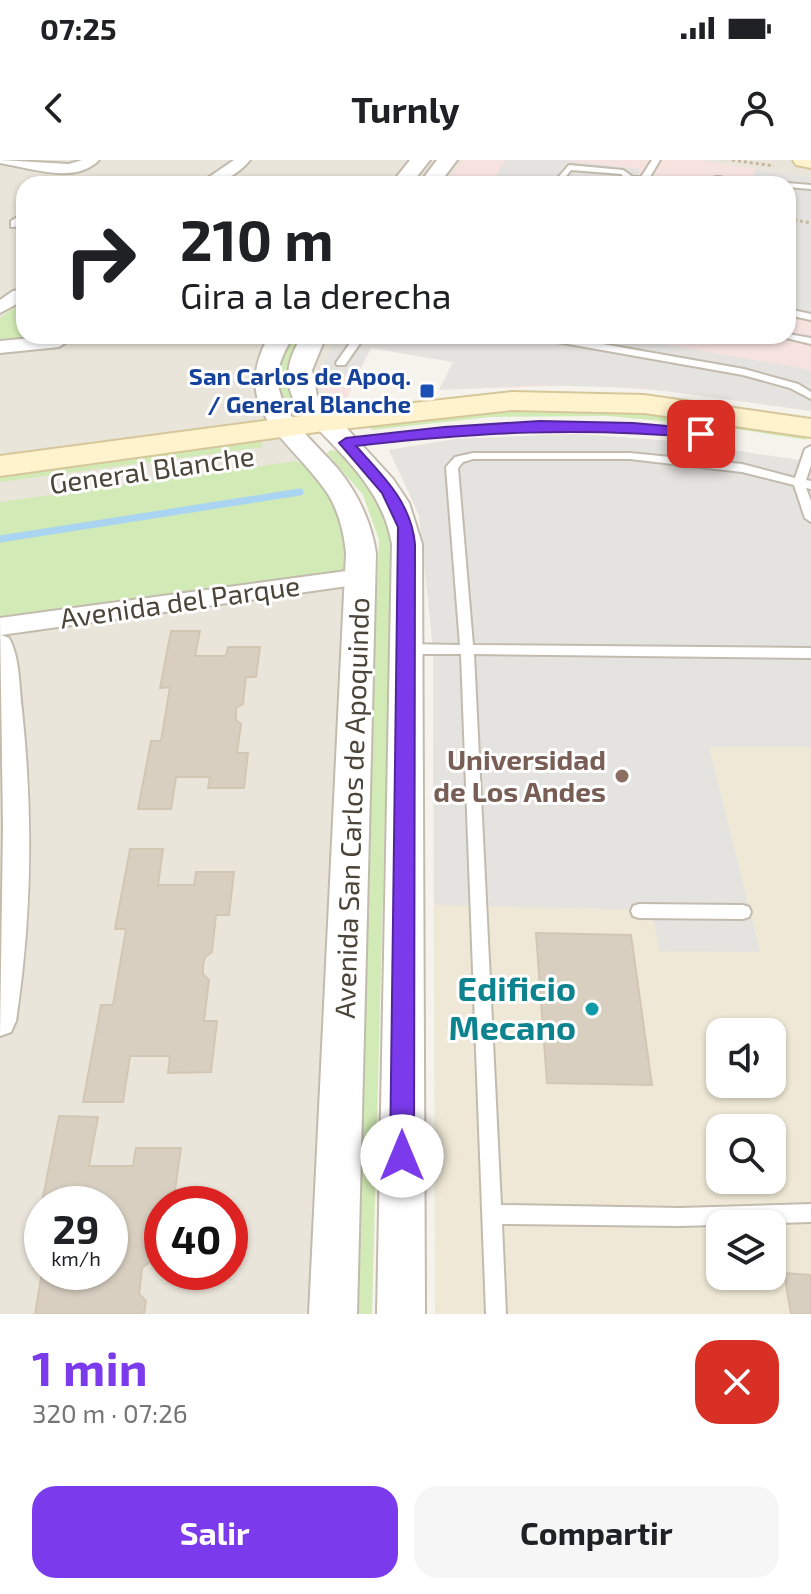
<!DOCTYPE html>
<html lang="es">
<meta charset="utf-8">
<style>
:root{--surface:#fff;--page:#f6f6f6;--text:#202124;--muted:#757577;--accent:#7c3aed}
body{margin:0;font-family:"Exo 2",sans-serif;background:var(--page);color:var(--text);height:100vh;display:flex;flex-direction:column;font-size:30px;white-space:nowrap}
*{box-sizing:border-box;margin:0}
p{font-size:26px;color:var(--muted)}
.icon{flex:none;width:44px;height:44px;fill:none;stroke:currentColor;stroke-width:2;stroke-linecap:round;stroke-linejoin:round}
.map{position:relative;height:1154px;overflow:hidden}
.details{display:flex;flex-direction:column;background:var(--surface);flex:1}
.details>*{flex:none}
.banner{position:absolute;left:16px;top:16px;width:780px;height:168px;border-radius:24px;box-shadow:0 2px 6px #0004;background:#fff;color:var(--text);overflow:hidden}
.controls{position:absolute;left:706px;top:858px;display:grid;gap:16px}
.controls a{display:grid;place-items:center;width:80px;height:80px;border-radius:16px;background:var(--surface);box-shadow:0 2px 6px #0004;font-size:40px}
.speed{position:absolute;left:24px;top:1026px;display:flex;gap:16px;font-size:40px;font-weight:700;text-align:center}
.speed>*{display:grid;place-content:center;width:104px;height:104px;border-radius:50%;background:var(--surface);box-shadow:0 2px 6px #0004;line-height:1}
.speed small{font-size:20px;font-weight:400}
.speed .limit{border:12px solid #d22;background:#fff;color:#111}
.pin{position:absolute;display:grid;place-items:center;width:68px;height:68px;color:#fff;margin:-34px;border-radius:16px;box-shadow:0 4px 12px #0006}
.me{position:absolute;width:88px;margin:-44px;rotate:0deg;stroke-linejoin:round;filter:drop-shadow(0 0 6px #0008)}
.turn{display:flex;align-items:center;gap:28px;height:168px;padding:0 32px;font-size:36px}
.turn .icon{width:104px;height:104px;stroke-width:2.5}
.turn b{display:block;font-size:56px;line-height:68px}
.round{display:grid;place-items:center;flex:none;width:84px;height:84px;border-radius:24px;background:var(--page)}
.overview{display:flex;align-items:center;justify-content:space-between;height:136px;padding:0 32px}
h1{font-size:48px;font-weight:700;line-height:60px;color:var(--accent)}
.primary-button{display:flex;gap:16px;margin-top:auto;padding:16px 32px}
.primary-button a{flex:1;height:92px;border-radius:24px;background:var(--accent);color:#fff;font-size:32px;font-weight:700;line-height:92px;text-align:center}
.primary-button a+a{background:var(--page);color:var(--text)}
.status{display:flex;justify-content:space-between;align-items:center;height:56px;padding:0 40px;background:var(--surface);direction:ltr}
.status svg{height:22px;fill:currentColor}
header{display:flex;justify-content:space-between;align-items:center;height:104px;padding:0 32px;background:var(--surface);font-size:36px;font-weight:700}
.map>svg:first-child{display:block}
.residential{fill:#eae5da;fill-rule:evenodd}
.education{fill:#efe8d6;fill-rule:evenodd}
.medical{fill:#f6e3e0}
.green{fill:#d2eab5}
.parking{fill:#e5e3e0}
.lines{fill:none;stroke-linecap:round;stroke-linejoin:round}
.stream{stroke:#a9d4f2;stroke-width:7}
.building{fill:#d8cfc1;stroke:#d3c7b4;stroke-width:2}
.service-casing{stroke:#c2bbae;stroke-width:4}
.minor-casing{stroke:#c2bbae;stroke-width:4}
.tertiary-casing{stroke:#c2bbae;stroke-width:4}
.secondary-casing{stroke:#d6c79b;stroke-width:4}
.path{stroke:#c4b79f;stroke-width:3;stroke-dasharray:3 3;stroke-linecap:butt}
.service{fill:#fff;fill-rule:evenodd}
.minor{fill:#fff;fill-rule:evenodd}
.tertiary{fill:#fff;fill-rule:evenodd}
.secondary{fill:#fff3cd;fill-rule:evenodd}
.route{fill:#7c3aed;stroke:#51269a;stroke-width:2}
.transit-dot{fill:#1a4fb4;stroke:#fff;stroke-width:3}
.education-dot{fill:#8d6e63;stroke:#fff;stroke-width:3}
.culture-dot{fill:#0f9aa8;stroke:#fff;stroke-width:3}
.labels{text-anchor:middle;stroke-width:6;stroke-linejoin:round;paint-order:stroke}
.far-transit-label{font-size:24px;font-weight:bold;fill:#164399;stroke:#fff;text-anchor:end}
.street-label{font-size:28px;fill:#4b4439;stroke:#fff}
.education-label{font-size:28px;font-weight:bold;fill:#785e54;stroke:#fff;text-anchor:end}
.near-culture-label{font-size:34px;font-weight:bold;fill:#0d838f;stroke:#fff;text-anchor:end}
</style>
<div class="status"><b>07:25</b><svg viewBox="0 0 49 12"><path d="M0 12V9h3v3zM5 12V6h3v6zM10 12V3h3v9zM15 12V0h3v12zM26 1h20v11H26zM47 4h2v5h-2z"/></svg></div>
<header><svg class="icon" aria-label="back" viewBox="0 0 24 24"><path d="M15 5l-7 7 7 7"/></svg>Turnly<svg class="icon" aria-label="person" viewBox="0 0 24 24"><circle cx="12" cy="8" r="4"/><path d="M4 21q1-7 8-7t8 7"/></svg></header>
<div class="map">
<svg width="811" height="1154" viewBox="0 0 811 1154">
<rect width="100%" height="100%" fill="#f6f3ec"/>
<g class="residential">
<path d="M 0,0 L 463,0 L 446,24 L 24,24 L 24,176 L 339,176 L 318,211 L 325,241 L 289,264 L 297,301 L 334,323 L 360,374 L 311,1154 L 0,1154 ZM 42,1044 L 110,1044 L 110,1112 L 42,1112 ZM 162,1044 L 230,1044 L 230,1112 L 162,1112 Z"/>
<polygon points="698,0 811,0 811,17 755,9"/>
</g>
<path class="education" d="M 574,274 L 672,281 L 811,302 L 811,1154 L 435,1154 L 433,488 L 419,355 L 389,290 L 456,279 ZM 720,872 L 772,872 L 772,924 L 720,924 ZM 720,968 L 772,968 L 772,1020 L 720,1020 ZM 720,1064 L 772,1064 L 772,1116 L 720,1116 Z"/>
<polygon class="medical" points="463,0 698,0 811,17 811,210 784,206 705,234 586,225 439,230 453,202 371,188 346,240 325,241 318,211 339,176 788,176 788,24 446,24"/>
<g class="green">
<polygon points="22,142 24,176 64,176 0,180 0,158"/>
<path d="M 293,176 L 306,176 C 280,209 287,224 306,258 L 293,259 C 274,225 270,210 293,176 Z"/>
<polygon points="566,249 633,251 802,274 807,280 724,267 608,256 490,257 372,270 367,263 498,251"/>
<polygon points="260,280 263,287 0,322 0,314"/>
<path d="M 331,290 L 337,291 C 367,324 382,343 392,387 L 372,1154 L 347,1154 L 379,380 L 363,335 L 327,293 Z"/>
<polygon points="297,301 334,323 359,410 0,456 0,342"/>
</g>
<g class="parking">
<polygon points="506,0 563,0 640,9 634,24 490,24"/>
<polygon points="755,9 811,17 811,162 788,157 788,24 751,24"/>
<polygon points="339,176 617,176 811,210 811,251 642,228 535,225 439,230 453,202 371,188 356,216 318,211"/>
<polygon points="574,274 672,281 811,302 811,587 709,587 760,792 659,791 652,750 434,745 433,488 419,355 389,290 456,279"/>
</g>
<g class="lines">
<polyline class="stream" points="0,379 300,332"/>
</g>
<g class="building">
<polygon points="171,471 200,471 195,496 226,496 228,487 260,487 256,517 246,517 243,544 236,548 236,560 241,564 237,593 248,593 244,628 208,628 210,617 176,617 171,649 138,649 151,581 161,581 170,527 160,528"/>
<polygon points="130,689 163,689 158,725 194,725 196,712 234,712 229,755 216,755 212,792 205,797 203,805 203,814 209,820 204,861 217,861 211,912 168,913 170,896 130,896 123,942 83,942 101,845 113,845 126,769 115,769"/>
<polygon points="536,773 631,775 652,925 547,923"/>
<polygon points="59,956 98,957 89,1006 133,1006 136,988 181,988 173,1044 158,1047 151,1101 142,1108 139,1134 146,1141 144,1154 35,1154 42,1112 110,1112 110,1044 42,1044 42,1067 37,1067"/>
<polygon points="784,1113 811,1115 811,1154 791,1154"/>
</g>
<g class="lines">
<defs>
<g id="service">
<polygon points="652,0 660,0 647,22 628,21 621,14 571,10 563,20 576,24 556,24 554,22 569,5 623,10 633,17 641,17"/>
<polygon points="715,17 721,17 720,24 712,24"/>
<polygon points="775,22 811,25 811,29 788,27 788,24 774,24"/>
<polygon points="788,149 811,154 811,160 788,155"/>
<polygon points="788,174 811,178 811,184 778,176 788,176"/>
<polygon points="355,176 365,176 345,205 337,205 336,203"/>
<polygon points="535,176 557,176 744,209 798,224 811,232 811,239 790,228 743,215 540,179"/>
<polygon points="811,286 811,305 806,320 811,321 811,329 806,328 811,341 811,362 805,358 794,325 742,312 630,299 473,299 463,302 458,308 473,485 811,488 811,498 474,494 501,1045 680,1048 811,1044 811,1062 680,1066 502,1064 506,1154 486,1154 461,494 406,494 399,489 406,484 460,485 446,307 455,297 473,293 630,293 742,304 795,318 805,289"/>
<polygon points="639,744 743,745 749,747 751,752 749,757 743,759 639,758 633,756 631,751 633,746"/>
</g>
<g id="minor">
<path d="M 0,0 L 69,4 L 82,0 L 99,0 C 76,24 35,9 5,4 L 0,3 Z"/>
<path d="M 234,0 L 250,0 C 237,16 219,24 199,24 Z"/>
<polygon points="24,53 24,66 11,67 11,61"/>
<polygon points="24,129 24,140 0,153 0,140 13,131"/>
<polygon points="54,176 75,176 59,187 0,193 0,181"/>
<path d="M 361,409 L 369,411 L 372,417 L 369,423 L 1,475 L 9,478 C 20,498 19,526 22,550 C 33,655 32,756 16,861 L 11,872 L 0,876 L 3,667 L 0,458 Z"/>
</g>
<g id="tertiary">
<polygon points="410,0 430,0 411,24 391,24"/>
<polygon points="437,0 457,0 439,24 419,24"/>
<path d="M 269,176 L 293,176 C 285,191 276,205 278,223 C 282,258 316,283 338,309 C 358,334 371,361 376,393 L 357,1154 L 309,1154 L 346,393 C 344,373 339,352 328,334 C 291,278 227,251 269,176 Z"/>
<path d="M 302,176 L 326,176 L 312,210 L 317,236 L 393,319 L 409,343 L 422,384 L 425,1154 L 377,1154 L 392,384 C 382,326 338,292 300,250 C 282,225 286,201 302,176 Z"/>
</g>
<g id="secondary">
<polygon points="793,0 811,0 811,8 796,5"/>
<polygon points="512,232 644,235 811,259 811,277 644,253 512,250 324,271 0,316 0,296 324,253"/>
</g>
</defs>
<use href="#service" class="service-casing"/>
<use href="#minor" class="minor-casing"/>
<use href="#tertiary" class="tertiary-casing"/>
<use href="#secondary" class="secondary-casing"/>
<g class="path">
<polyline points="732,0 774,6"/>
<polyline points="788,59 811,63"/>
</g>
<use href="#service" class="service"/>
<use href="#minor" class="minor"/>
<use href="#tertiary" class="tertiary"/>
<use href="#secondary" class="secondary"/>
</g>
<path class="route" d="M 540,261 L 633,263 L 701,269 L 708,274 L 701,278 C 582,267 475,272 356,286 C 383,316 411,342 415,384 L 414,996 L 411,1004 L 402,1008 L 394,1004 L 390,996 L 398,367 L 382,333 L 339,283 L 346,278 L 444,267 Z"/>
<rect class="transit-dot" x="419" y="223" width="16" height="16" rx="4"/>
<circle class="education-dot" cx="622" cy="616" r="8"/>
<circle class="culture-dot" cx="592" cy="849" r="8"/>
<g class="labels">
<g class="far-transit-label">
<text x="411" y="225">San Carlos de Apoq.<tspan x="411" dy="28">/ General Blanche</tspan></text>
</g>
<g class="street-label">
<text transform="translate(152 310) rotate(-8)" y="10">General Blanche</text>
<text transform="translate(180 442) rotate(-8)" y="10">Avenida del Parque</text>
<text transform="translate(352 648) rotate(-88)" y="10">Avenida San Carlos de Apoquindo</text>
</g>
<g class="education-label">
<text x="606" y="610">Universidad<tspan x="606" dy="32">de Los Andes</tspan></text>
</g>
<g class="near-culture-label">
<text x="576" y="841">Edificio<tspan x="576" dy="39">Mecano</tspan></text>
</g>
</g>
</svg>
<div class="controls">
<a><svg class="icon" aria-label="sound" viewBox="0 0 24 24"><path d="M4 9h4l5-4v14l-5-4H4zM17 9q2 3 0 6"/></svg></a>
<a><svg class="icon" aria-label="search" viewBox="0 0 24 24"><circle cx="10" cy="10" r="6"/><path d="M15 15l6 6"/></svg></a>
<a><svg class="icon" aria-label="layers" viewBox="0 0 24 24"><path d="M12 4l9 5-9 5-9-5zM3 14l9 5 9-5"/></svg></a>
</div>
<div class="speed"><div>29<small>km/h</small></div><div class="limit">40</div></div>
<div class="pin" style="left:701px;top:274px;background:#d93025"><svg class="icon" aria-label="arrive" viewBox="0 0 24 24"><path d="M6 21V4h12l-3 4 3 4H6"/></svg></div>
<svg class="me" style="left:402px;top:996px" viewBox="-20 -20 40 40"><circle r="19" fill="#fff"/><path d="M0-13L10 11 0 6-10 11z" fill="#7c3aed"/></svg>
<div class="banner">
<div class="turn"><svg class="icon" aria-label="right" viewBox="0 0 24 24"><path d="M7 20v-9h11M14 6l5 5-5 5"/></svg><div><b>210 m</b>Gira a la derecha</div></div>
</div>
</div>
<section class="details">
<div class="overview"><div><h1>1 min</h1><p>320 m · 07:26</p></div><a class="round" style="background:#d93025;color:#fff"><svg class="icon" aria-label="close" viewBox="0 0 24 24"><path d="M6 6l12 12M18 6L6 18"/></svg></a></div>
<div class="primary-button"><a>Salir</a><a>Compartir</a></div>
</section>
